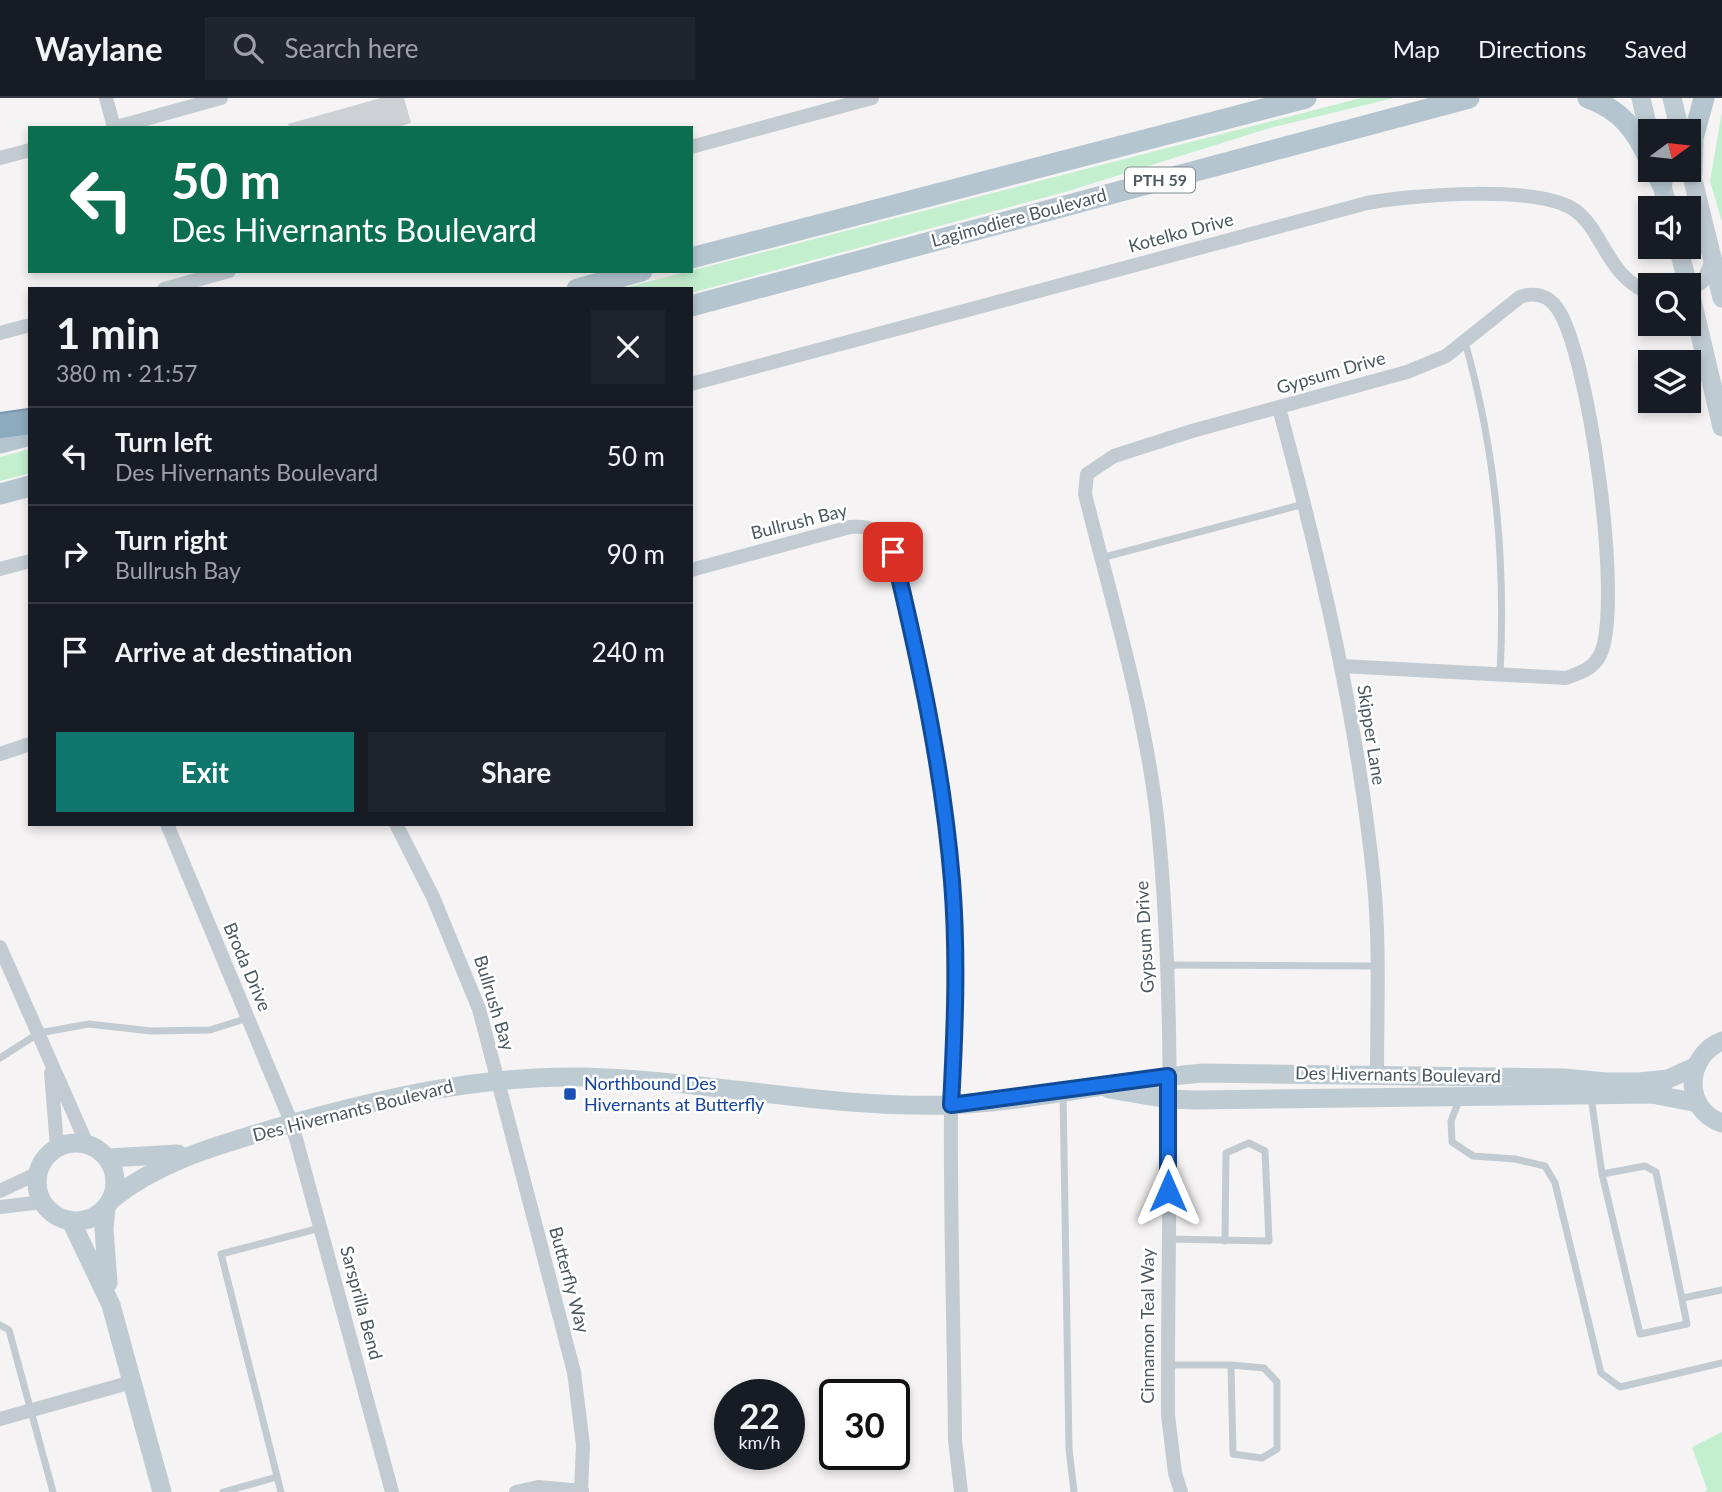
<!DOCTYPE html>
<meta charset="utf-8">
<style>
:root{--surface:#171b24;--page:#20242c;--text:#f1f3f6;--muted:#9ea1a6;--line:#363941;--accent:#0f766e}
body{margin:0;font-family:Lato,sans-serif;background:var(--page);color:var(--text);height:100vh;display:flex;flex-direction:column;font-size:26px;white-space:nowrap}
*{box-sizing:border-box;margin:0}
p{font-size:23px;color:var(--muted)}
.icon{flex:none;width:38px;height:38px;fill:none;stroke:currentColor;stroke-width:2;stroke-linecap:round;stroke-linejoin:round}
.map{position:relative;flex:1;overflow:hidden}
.side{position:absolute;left:28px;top:189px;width:665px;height:539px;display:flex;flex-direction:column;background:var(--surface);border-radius:0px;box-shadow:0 4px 10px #0003}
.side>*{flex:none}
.top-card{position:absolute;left:28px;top:28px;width:665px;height:147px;border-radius:0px;box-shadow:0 4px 10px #0003;background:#0b6e4f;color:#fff;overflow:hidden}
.needle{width:46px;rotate:75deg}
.controls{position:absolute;left:1638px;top:21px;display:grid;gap:14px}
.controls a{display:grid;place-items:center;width:63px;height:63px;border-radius:0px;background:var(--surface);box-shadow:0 4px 10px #0003;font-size:35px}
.speed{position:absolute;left:714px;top:1281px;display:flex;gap:14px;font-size:35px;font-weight:700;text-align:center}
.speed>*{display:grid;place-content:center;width:91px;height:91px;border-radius:50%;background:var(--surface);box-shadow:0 4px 10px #0003;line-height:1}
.speed small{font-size:18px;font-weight:400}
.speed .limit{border:4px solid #111;border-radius:10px;background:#fff;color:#111}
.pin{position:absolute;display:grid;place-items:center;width:60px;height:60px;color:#fff;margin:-30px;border-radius:14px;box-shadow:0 4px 10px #0006}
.me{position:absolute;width:77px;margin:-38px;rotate:0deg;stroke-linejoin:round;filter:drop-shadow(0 0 5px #0008)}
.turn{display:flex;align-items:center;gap:24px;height:147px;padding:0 28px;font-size:32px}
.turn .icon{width:91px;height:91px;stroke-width:2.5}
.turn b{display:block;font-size:49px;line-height:60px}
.round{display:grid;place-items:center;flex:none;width:74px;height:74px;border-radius:0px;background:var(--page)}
.summary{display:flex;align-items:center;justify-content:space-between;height:119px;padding:0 28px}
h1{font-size:42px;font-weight:700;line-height:52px}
.button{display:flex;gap:14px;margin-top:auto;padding:14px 28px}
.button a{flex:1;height:80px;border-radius:0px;background:var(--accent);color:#fff;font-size:28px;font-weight:700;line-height:80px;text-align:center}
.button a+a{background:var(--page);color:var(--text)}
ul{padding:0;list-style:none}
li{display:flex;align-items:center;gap:21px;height:98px;padding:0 28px;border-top:2px solid var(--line)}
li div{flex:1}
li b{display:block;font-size:26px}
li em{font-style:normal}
header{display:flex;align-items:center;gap:42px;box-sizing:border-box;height:98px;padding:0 35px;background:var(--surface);border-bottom:2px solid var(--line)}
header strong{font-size:33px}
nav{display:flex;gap:38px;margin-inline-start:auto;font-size:24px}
.search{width:490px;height:63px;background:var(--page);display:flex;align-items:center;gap:18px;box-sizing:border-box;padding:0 24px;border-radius:0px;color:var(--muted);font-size:26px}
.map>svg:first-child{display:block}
.green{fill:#c4efcf}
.building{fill:#cdd0d4}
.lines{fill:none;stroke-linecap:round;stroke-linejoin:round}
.highway-casing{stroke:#7896aa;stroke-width:28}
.lane{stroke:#c1cbd1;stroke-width:7}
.street{stroke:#c1cbd1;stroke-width:14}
.secondary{stroke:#bfcbd3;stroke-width:19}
.primary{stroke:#b4c5cf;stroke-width:21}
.highway{stroke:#8dabbe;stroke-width:24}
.route-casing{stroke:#114b97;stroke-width:18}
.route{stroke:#1a73e8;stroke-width:12}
.transit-dot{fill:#1a4fb4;stroke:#fff;stroke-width:2.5}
.labels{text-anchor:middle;stroke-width:5;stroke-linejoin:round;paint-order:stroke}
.shield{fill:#fff;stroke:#818a90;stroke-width:2}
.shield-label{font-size:16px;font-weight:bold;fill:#4b5860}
.street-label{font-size:18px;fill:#4b5860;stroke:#fff}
.transit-label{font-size:18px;fill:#164399;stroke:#fff;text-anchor:start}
</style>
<header>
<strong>Waylane</strong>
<div class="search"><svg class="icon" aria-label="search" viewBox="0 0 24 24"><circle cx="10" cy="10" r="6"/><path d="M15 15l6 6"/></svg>Search here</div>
<nav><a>Map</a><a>Directions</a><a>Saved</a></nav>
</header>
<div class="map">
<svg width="1722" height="1394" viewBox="0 0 1722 1394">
<rect width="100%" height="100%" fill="#f5f3f3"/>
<g class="green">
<polygon points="1361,0 1394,0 1270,30 1065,94 691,195 691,191 620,191"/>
<polygon points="1722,14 1722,124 1710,83"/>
<polygon points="30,351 30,375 0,383 0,359"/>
<polygon points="1722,1334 1722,1394 1705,1394 1707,1391 1692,1349"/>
</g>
<polygon class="building" points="381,0 404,0 411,25 394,30 289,30 288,26"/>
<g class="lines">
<defs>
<polyline id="highway" points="0,328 30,324"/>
</defs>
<use href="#highway" class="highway-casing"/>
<g class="lane">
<path d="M 1465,244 C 1496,354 1506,463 1500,576"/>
<polyline points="1101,460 1304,406"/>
<polyline points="1167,867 1377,868"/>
<polyline points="0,960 39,935 89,926 151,933 210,932 248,920"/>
<polyline points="1063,994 1069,1351 1074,1394"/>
<polyline points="1591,999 1602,1076 1645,1068 1656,1074 1687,1226 1640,1236 1602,1076"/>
<polyline points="1460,1000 1451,1023 1452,1044 1473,1058 1515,1061 1545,1068 1555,1085 1601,1275 1620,1289 1722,1265"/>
<polyline points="1168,1141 1269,1143 1265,1053 1249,1045 1226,1055 1225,1143"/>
<polyline points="1683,1200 1722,1192"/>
<polyline points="0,1227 9,1232 53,1394"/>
<polyline points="1168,1267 1231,1267 1264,1270 1277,1284 1277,1351 1262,1360 1233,1356 1231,1267"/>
<polyline points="223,1394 277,1379"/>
<polyline points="281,1394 221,1156 320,1130"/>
</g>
<g class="street">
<polyline points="106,0 114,29"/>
<polyline points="113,30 221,0"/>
<polyline points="691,49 872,0"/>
<polyline points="0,60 30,52"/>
<polyline points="164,191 229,173"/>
<polyline points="1689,193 1703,183 1712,163"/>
<polyline points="0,235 30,227"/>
<path d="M 691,286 L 1367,105 C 1412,97 1539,86 1576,113 C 1597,129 1605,160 1624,178 C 1631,186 1642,192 1650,197"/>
<path d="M 1279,310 C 1321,466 1358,624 1374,785 C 1380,849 1377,913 1377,977"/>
<polyline points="0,471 30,463"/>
<path d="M 691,472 L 850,429 C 871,427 884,434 893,454 C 919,562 942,670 952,781 C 959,857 952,932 951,1008 C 950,1119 954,1231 955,1342 L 961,1394"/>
<polyline points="0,656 30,646"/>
<polyline points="167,726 292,1026 392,1394"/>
<polyline points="396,726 433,799 479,911 574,1274 583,1347 581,1394"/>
<polyline points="0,849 87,1046"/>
<polyline points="51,975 57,1049"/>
<polyline points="0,1093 38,1075"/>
<polyline points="0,1109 43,1104"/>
<polyline points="0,1321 132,1284"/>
<polyline points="516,1394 538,1389 582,1393"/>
<path d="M 1181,1394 L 1175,1375 L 1168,1317 C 1167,1121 1177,923 1158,728 C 1146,615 1112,505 1085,396 L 1087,376 L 1114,358 L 1192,333 L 1407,274 L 1446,258 L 1520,199 C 1534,194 1548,197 1557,210 C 1589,254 1624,509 1600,557 C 1593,571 1580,575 1566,580 L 1341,568"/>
</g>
<g class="secondary">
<polyline points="1641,0 1650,39"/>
<polyline points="1672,0 1680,33"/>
<polyline points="1689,66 1722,200"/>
<polyline points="1658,73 1668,110"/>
<polyline points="1678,149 1688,187"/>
<polyline points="1689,190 1722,329"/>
<path d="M 1722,943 C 1685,958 1682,1011 1722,1025"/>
<polyline points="1109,991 1168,1001 1196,1002 1652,996 1698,1005"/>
<circle cx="76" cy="1084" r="39"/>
<polyline points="108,1060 178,1056"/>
<path d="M 111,1102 C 160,1062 220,1047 279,1029 C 378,1001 479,977 583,979 C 706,982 828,1011 952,1007 C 1036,1003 1119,982 1203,975 L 1564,980 L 1606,984 L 1639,984 L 1668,981 L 1695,969"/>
<polyline points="106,1109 104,1131 108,1185"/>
<polyline points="71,1123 111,1207 162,1394"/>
</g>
<g class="primary">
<path d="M 1588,0 C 1621,12 1636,32 1650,63"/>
<polyline points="1655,72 1662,86"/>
<polyline points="1692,76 1693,40 1704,0"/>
<polyline points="691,160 1306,0"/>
<polyline points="577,191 642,173"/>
<polyline points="691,208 1469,0"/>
<polyline points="0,345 30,337"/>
<polyline points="0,396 30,388"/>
</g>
<use href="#highway" class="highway"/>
</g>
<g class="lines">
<defs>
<path id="route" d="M 893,454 C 919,562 943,672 952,783 C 958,858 955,932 951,1007 L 1168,978 L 1168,1093"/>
</defs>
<use href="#route" class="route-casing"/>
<use href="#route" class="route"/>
</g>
<rect class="transit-dot" x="563" y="989" width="14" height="14" rx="3.5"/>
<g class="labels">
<rect class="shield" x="1125" y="69.5" width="70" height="25" rx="5"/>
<g class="shield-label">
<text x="1160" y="88">PTH 59</text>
</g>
<g class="street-label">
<text transform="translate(1019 120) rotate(-15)" y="6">Lagimodiere Boulevard</text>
<text transform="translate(1181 135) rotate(-15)" y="6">Kotelko Drive</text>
<text transform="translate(1331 275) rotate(-16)" y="6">Gypsum Drive</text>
<text transform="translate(799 424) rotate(-14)" y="6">Bullrush Bay</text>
<text transform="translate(1371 637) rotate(81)" y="6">Skipper Lane</text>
<text transform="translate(1145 839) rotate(-93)" y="6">Gypsum Drive</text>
<text transform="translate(247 869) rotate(67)" y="6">Broda Drive</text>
<text transform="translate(494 905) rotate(73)" y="6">Bullrush Bay</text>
<text transform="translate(1398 977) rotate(1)" y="6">Des Hivernants Boulevard</text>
<text transform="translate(353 1013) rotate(-14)" y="6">Des Hivernants Boulevard</text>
<text transform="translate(569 1182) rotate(75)" y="6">Butterfly Way</text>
<text transform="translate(361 1205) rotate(75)" y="6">Sarsprilla Bend</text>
<text transform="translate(1148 1228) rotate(-90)" y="6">Cinnamon Teal Way</text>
</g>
<g class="transit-label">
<text x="584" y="992">Northbound Des<tspan x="584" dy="21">Hivernants at Butterfly</tspan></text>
</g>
</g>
</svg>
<div class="controls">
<a><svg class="needle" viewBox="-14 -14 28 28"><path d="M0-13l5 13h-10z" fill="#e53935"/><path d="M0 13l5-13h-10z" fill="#9ea1a6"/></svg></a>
<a><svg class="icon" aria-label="sound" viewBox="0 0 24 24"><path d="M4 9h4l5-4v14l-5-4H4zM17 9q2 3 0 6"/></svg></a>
<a><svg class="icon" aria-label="search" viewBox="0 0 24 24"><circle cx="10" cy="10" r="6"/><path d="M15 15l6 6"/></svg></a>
<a><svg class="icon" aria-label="layers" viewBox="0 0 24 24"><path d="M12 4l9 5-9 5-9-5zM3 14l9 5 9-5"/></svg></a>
</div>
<div class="speed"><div>22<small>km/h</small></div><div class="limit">30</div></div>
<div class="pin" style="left:893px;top:454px;background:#d93025"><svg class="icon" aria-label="arrive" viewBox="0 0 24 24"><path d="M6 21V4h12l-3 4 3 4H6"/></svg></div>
<svg class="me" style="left:1168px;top:1093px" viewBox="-20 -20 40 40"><path d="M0-17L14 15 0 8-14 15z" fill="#1a73e8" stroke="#fff" stroke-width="4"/></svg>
<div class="top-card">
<div class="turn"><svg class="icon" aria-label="left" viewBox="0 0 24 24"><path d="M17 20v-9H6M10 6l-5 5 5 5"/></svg><div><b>50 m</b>Des Hivernants Boulevard</div></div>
</div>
<section class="side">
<div class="summary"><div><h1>1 min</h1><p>380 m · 21:57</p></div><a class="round"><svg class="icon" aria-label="close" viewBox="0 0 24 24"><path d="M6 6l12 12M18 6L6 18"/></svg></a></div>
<ul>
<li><svg class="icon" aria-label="left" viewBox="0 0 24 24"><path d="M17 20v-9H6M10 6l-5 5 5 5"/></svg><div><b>Turn left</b><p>Des Hivernants Boulevard</p></div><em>50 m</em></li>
<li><svg class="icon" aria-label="right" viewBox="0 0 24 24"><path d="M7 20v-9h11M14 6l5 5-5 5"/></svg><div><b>Turn right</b><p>Bullrush Bay</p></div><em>90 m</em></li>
<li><svg class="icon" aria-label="arrive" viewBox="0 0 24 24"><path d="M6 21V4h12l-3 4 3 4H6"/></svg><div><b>Arrive at destination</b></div><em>240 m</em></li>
</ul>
<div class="button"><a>Exit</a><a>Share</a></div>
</section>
</div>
